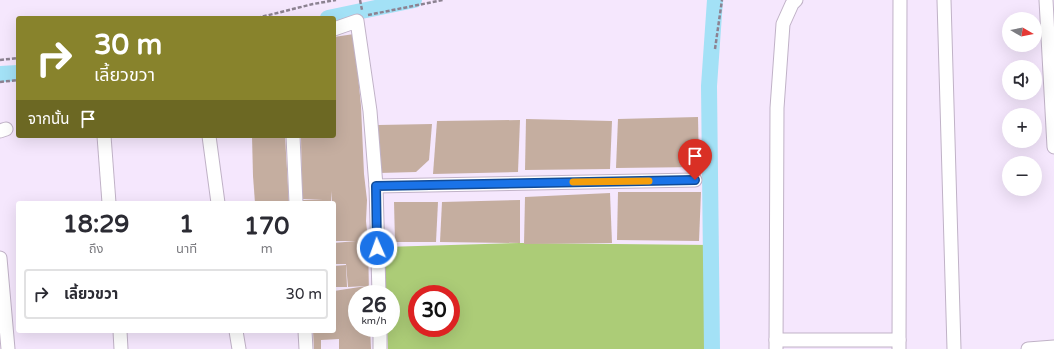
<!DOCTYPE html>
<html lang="th">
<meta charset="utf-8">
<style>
:root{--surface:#fff;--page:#f7f7f7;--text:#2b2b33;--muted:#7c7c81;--line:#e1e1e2}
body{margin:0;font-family:"Varela Round","Noto Sans Thai",sans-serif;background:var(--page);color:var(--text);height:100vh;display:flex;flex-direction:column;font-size:15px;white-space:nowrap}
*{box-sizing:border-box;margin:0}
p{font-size:13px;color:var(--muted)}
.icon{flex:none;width:22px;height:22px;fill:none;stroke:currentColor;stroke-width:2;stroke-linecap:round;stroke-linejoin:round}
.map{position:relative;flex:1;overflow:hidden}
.drawer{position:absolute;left:16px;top:201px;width:320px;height:132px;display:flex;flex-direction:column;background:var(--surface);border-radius:4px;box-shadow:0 4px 16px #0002}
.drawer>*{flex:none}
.hud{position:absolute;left:16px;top:16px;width:320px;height:122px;border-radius:4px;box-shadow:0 4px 16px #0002;background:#88832c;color:#fff;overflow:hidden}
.needle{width:26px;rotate:99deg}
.buttons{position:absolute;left:1002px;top:12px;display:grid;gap:8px}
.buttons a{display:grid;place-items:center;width:40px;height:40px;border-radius:50%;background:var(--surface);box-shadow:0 4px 16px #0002;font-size:20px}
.speed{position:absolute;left:348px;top:285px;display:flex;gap:8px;font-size:20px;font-weight:700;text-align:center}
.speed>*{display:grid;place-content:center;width:52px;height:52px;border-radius:50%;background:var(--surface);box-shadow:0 4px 16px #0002;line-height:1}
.speed small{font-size:10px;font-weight:400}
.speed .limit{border:6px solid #d22;background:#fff;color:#111}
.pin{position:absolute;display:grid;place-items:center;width:34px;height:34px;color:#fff;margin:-41px -17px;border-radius:50% 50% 50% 0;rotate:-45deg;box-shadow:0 0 4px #0007}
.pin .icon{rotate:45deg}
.me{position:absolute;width:44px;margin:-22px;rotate:358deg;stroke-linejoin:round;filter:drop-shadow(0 0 3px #0008)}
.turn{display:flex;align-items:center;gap:14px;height:84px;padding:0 12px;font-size:18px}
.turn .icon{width:52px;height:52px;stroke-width:2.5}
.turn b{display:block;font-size:28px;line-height:34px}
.then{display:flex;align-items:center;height:38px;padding:0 12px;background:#0003;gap:8px;font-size:15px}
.eta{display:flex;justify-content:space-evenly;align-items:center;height:68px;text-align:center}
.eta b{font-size:24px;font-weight:700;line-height:28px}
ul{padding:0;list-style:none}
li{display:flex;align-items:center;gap:12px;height:50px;margin:0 8px 6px;padding:0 4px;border:2px solid var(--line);border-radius:4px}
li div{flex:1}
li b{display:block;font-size:15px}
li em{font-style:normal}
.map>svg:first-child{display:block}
.forest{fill:#accc77;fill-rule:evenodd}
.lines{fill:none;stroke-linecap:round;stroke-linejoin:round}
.canal{stroke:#a3e1f6;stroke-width:16}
.building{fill:#c5aea0}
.street-casing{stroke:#c0b2c7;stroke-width:15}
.path{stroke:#8c8291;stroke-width:2.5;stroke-dasharray:4 2;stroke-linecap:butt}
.street{stroke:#fff;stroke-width:13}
.route-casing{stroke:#114b97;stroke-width:10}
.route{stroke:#1a73e8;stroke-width:7}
.slow{stroke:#f59e0b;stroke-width:7}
</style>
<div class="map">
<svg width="1054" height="349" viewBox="0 0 1054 349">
<rect width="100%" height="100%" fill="#f5e7fd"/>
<path class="forest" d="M 520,243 L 710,245 L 709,349 L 388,349 L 387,328 L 391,328 L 391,294 L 386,294 L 384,247 ZM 417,294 L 451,294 L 451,328 L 417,328 Z"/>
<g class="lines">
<g class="canal">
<polyline points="328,18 414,0"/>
<polyline points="0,74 18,73"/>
<polyline points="712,349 709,86 715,0"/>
</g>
</g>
<g class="building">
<polygon points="354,34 361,106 364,174 367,200 366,221 368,241 369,294 357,294 357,328 370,328 371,349 339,349 339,339 321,340 321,349 314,349 313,331 334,331 334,291 366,286 348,287 346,264 334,264 334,243 356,241 334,241 334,203 332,203 331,191 331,203 302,203 303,200 323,200 302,199 301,136 334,136 334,37"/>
<polygon points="698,117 699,167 616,168 618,119"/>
<polygon points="526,119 612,121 610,169 525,170"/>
<polygon points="520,120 518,172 433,174 437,121"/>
<polygon points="432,124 429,160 416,172 379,173 378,125"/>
<polygon points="252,136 285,136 289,203 255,203 253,176"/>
<polygon points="618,192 701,192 699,241 617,240"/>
<polygon points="610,193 612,243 524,244 525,197"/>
<polygon points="520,200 520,243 440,242 442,202"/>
<polygon points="394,202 438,202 436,242 395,242"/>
<polygon points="346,265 347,287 334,287 334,266"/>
</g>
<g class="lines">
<defs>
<g id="street">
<polyline points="944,0 954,349"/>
<polyline points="1046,0 1054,147"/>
<polyline points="334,29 357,21 370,111 376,186 379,294"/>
<polyline points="0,131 6,129"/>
<polyline points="104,136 109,203"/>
<polyline points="209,136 218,203"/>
<polyline points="293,136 296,203"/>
<polyline points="376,186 695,180"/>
<polyline points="0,258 8,349"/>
<polyline points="380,328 380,349"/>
<polyline points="120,331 121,349"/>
<polyline points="236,331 239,349"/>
<polyline points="305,331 306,349"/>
<polyline points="776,340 899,340"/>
<polyline points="776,349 777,108 783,24 792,4 796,0"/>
<polyline points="899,349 900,0"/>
<polyline points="1028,349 1054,347"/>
</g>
</defs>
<use href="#street" class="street-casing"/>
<g class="path">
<polyline points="360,0 362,10"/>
<polyline points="368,15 443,0"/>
<polyline points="257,18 313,4 336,0"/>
<polyline points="715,49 722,0"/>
<polyline points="0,60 18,58"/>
<polyline points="0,82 18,80"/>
</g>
<use href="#street" class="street"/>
</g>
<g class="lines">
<defs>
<polyline id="route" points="377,248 376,186 695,180"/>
</defs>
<use href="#route" class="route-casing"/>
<use href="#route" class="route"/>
<polyline class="slow" points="573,182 649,181"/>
</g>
</svg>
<div class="buttons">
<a><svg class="needle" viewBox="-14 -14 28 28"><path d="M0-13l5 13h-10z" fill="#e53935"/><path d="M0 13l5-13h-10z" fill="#7c7c81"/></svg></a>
<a><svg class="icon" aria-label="sound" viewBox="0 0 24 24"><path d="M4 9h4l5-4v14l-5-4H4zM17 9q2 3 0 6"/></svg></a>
<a>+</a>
<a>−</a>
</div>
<div class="speed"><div>26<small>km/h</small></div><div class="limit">30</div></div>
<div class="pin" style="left:695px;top:180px;background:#d93025"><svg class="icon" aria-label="arrive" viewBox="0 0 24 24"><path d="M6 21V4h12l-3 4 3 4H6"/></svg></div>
<svg class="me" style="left:377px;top:248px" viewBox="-20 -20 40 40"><circle r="17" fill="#1a73e8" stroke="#fff" stroke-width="3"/><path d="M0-11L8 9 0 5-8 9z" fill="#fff"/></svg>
<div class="hud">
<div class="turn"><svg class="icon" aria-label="right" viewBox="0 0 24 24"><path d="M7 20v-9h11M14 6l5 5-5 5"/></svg><div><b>30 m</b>เลี้ยวขวา</div></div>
<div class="then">จากนั้น<svg class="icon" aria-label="arrive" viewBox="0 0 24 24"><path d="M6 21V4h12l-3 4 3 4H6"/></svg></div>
</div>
<section class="drawer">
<div class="eta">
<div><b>18:29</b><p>ถึง</p></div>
<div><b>1</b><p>นาที</p></div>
<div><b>170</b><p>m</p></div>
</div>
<ul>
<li><svg class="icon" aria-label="right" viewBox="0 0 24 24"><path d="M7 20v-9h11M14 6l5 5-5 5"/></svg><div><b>เลี้ยวขวา</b></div><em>30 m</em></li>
</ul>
</section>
</div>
